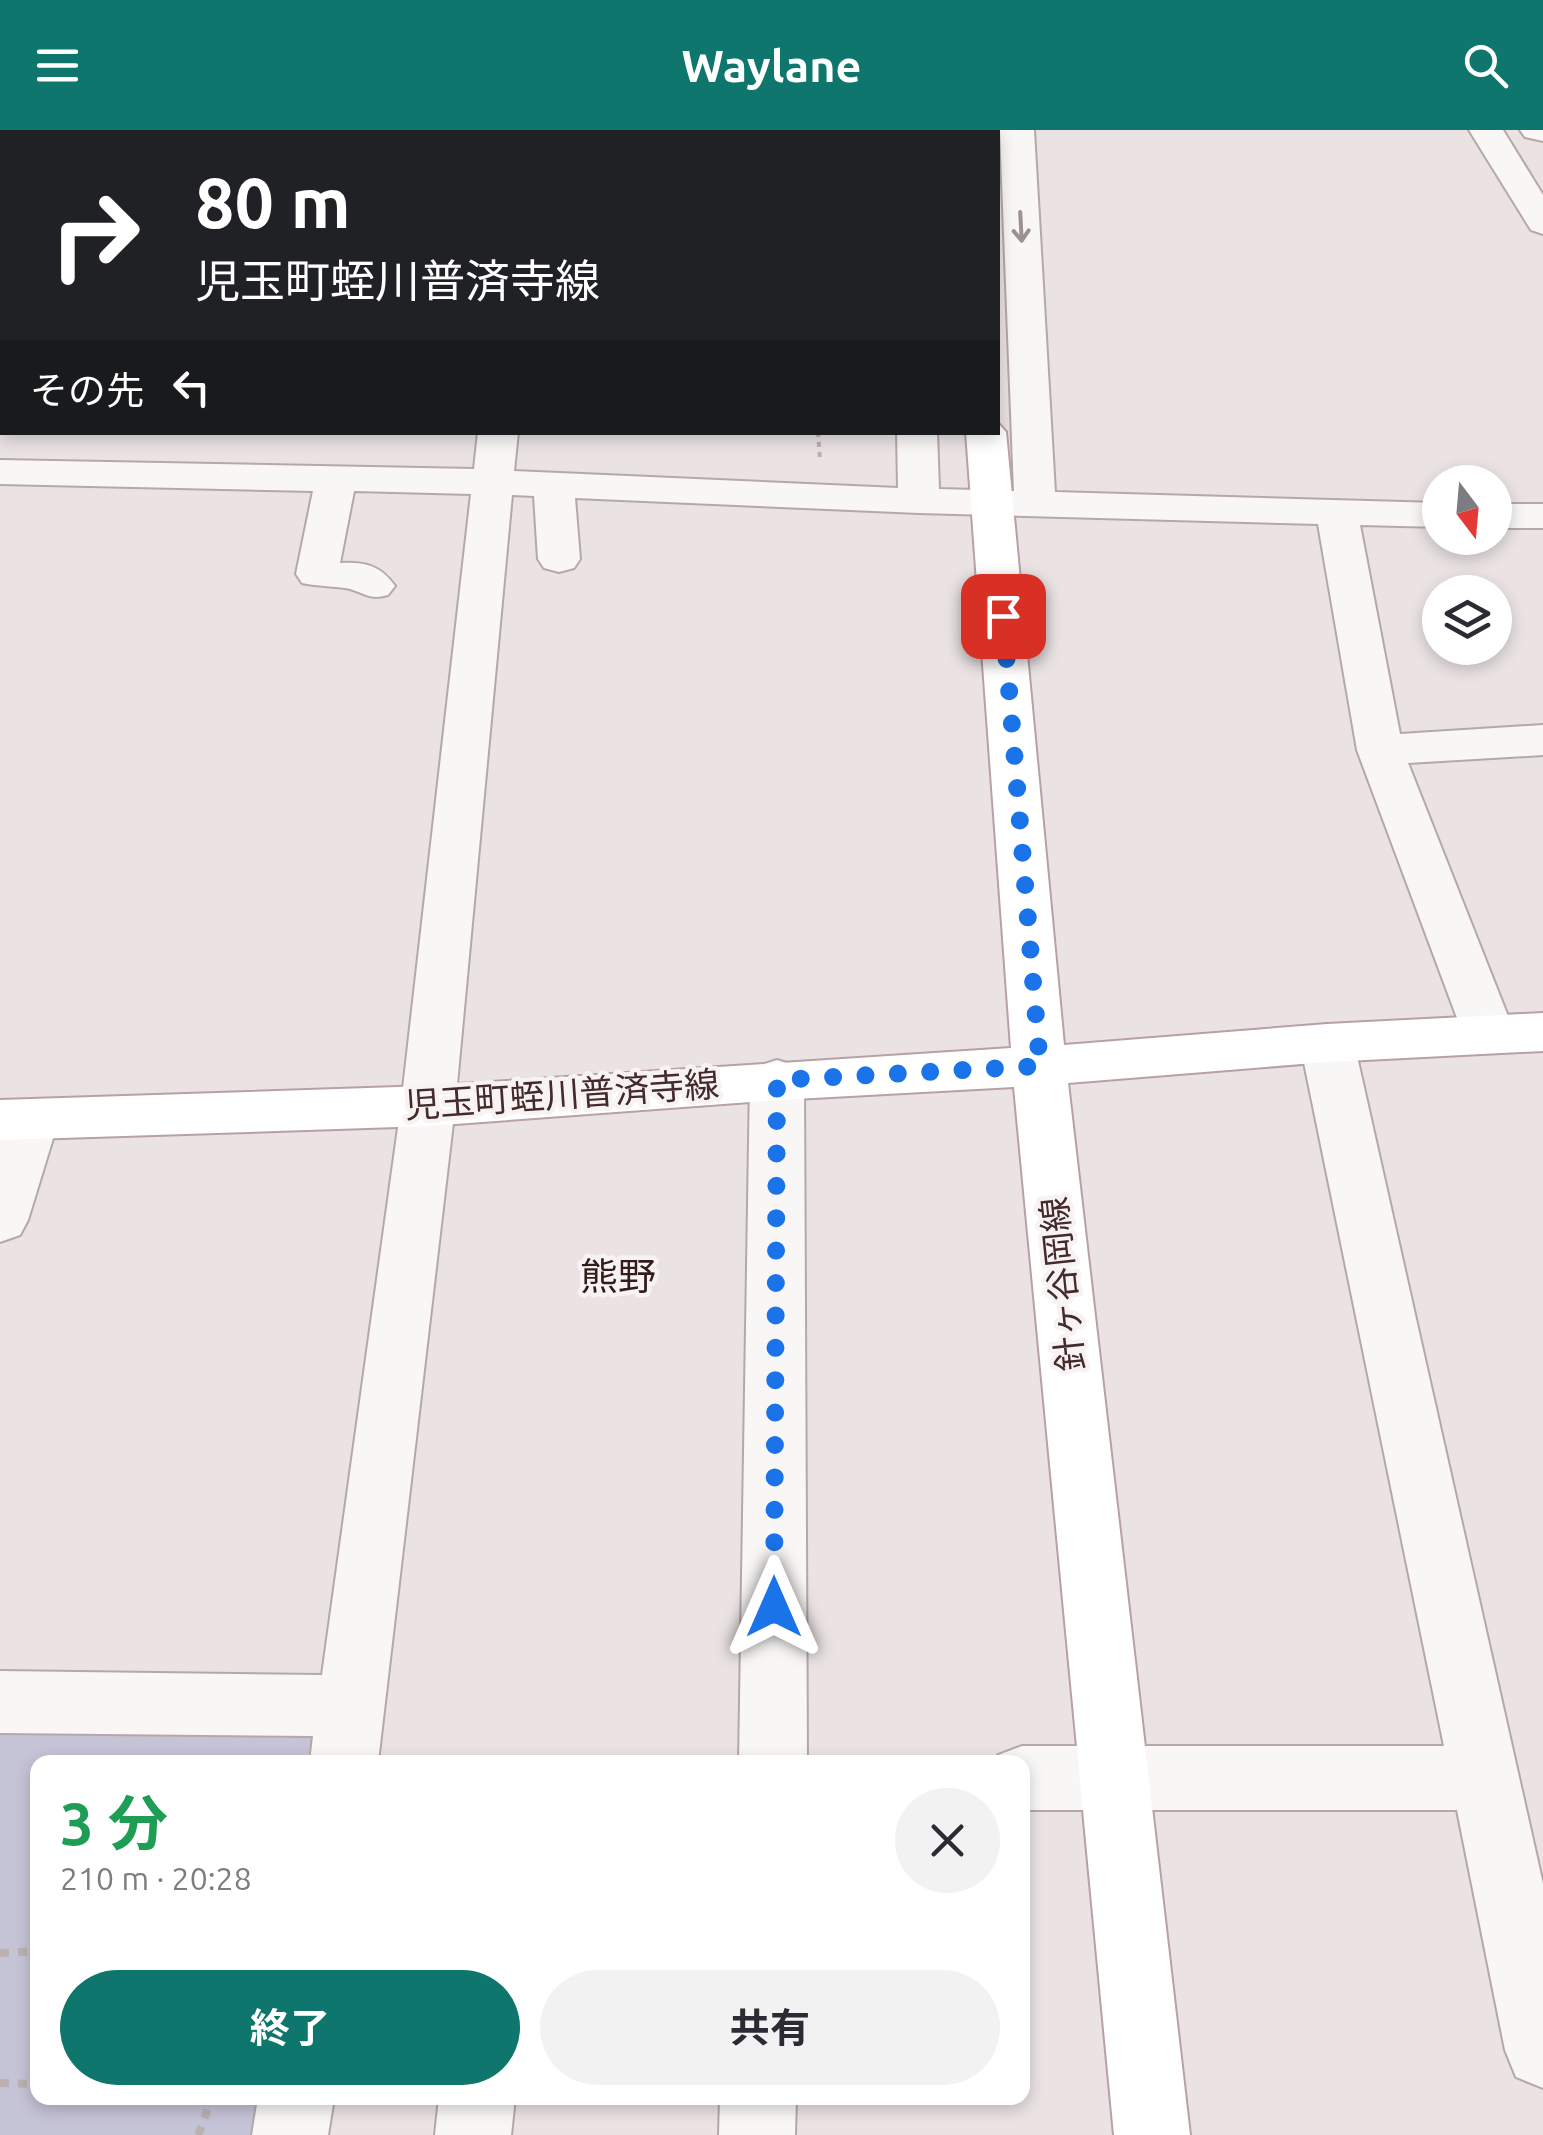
<!DOCTYPE html>
<html lang="ja">
<meta charset="utf-8">
<style>
:root{--surface:#fff;--page:#f2f2f3;--text:#2b2b33;--muted:#7c7c81;--accent:#0f766e}
body{margin:0;font-family:Ubuntu,"Noto Sans JP",sans-serif;background:var(--page);color:var(--text);height:100vh;display:flex;flex-direction:column;font-size:38px;white-space:nowrap}
*{box-sizing:border-box;margin:0}
p{font-size:32px;color:var(--muted)}
.icon{flex:none;width:55px;height:55px;fill:none;stroke:currentColor;stroke-width:2;stroke-linecap:round;stroke-linejoin:round}
.map{position:relative;flex:1;overflow:hidden}
.side{position:absolute;left:30px;top:1625px;width:1000px;height:350px;display:flex;flex-direction:column;background:var(--surface);border-radius:20px;box-shadow:0 5px 15px #0003}
.side>*{flex:none}
.guide{position:absolute;left:0px;top:0px;width:1000px;height:305px;box-shadow:0 5px 15px #0003;background:#202124;color:#fff;overflow:hidden}
.needle{width:65px;rotate:164deg}
.tools{position:absolute;left:1422px;top:335px;display:grid;gap:20px}
.tools a{display:grid;place-items:center;width:90px;height:90px;border-radius:50%;background:var(--surface);box-shadow:0 5px 15px #0003;font-size:50px}
.pin{position:absolute;display:grid;place-items:center;width:85px;height:85px;color:#fff;margin:-42px;border-radius:20px;box-shadow:0 5px 15px #0006}
.me{position:absolute;width:110px;margin:-55px;rotate:0deg;stroke-linejoin:round;filter:drop-shadow(0 0 8px #0008)}
.turn{display:flex;align-items:center;gap:35px;height:210px;padding:0 30px;font-size:45px}
.turn .icon{width:130px;height:130px;stroke-width:2.5}
.turn b{display:block;font-size:70px;line-height:85px}
.then{display:flex;align-items:center;height:95px;padding:0 30px;background:#0003;gap:20px;font-size:38px}
.round{display:grid;place-items:center;flex:none;width:105px;height:105px;border-radius:52px;background:var(--page)}
.summary{display:flex;align-items:center;justify-content:space-between;height:170px;padding:0 30px}
h1{font-size:60px;font-weight:700;line-height:75px;color:#1e9e55}
.action{display:flex;gap:20px;margin-top:auto;padding:20px 30px}
.action a{flex:1;height:115px;border-radius:60px;background:var(--accent);color:#fff;font-size:40px;font-weight:700;line-height:115px;text-align:center}
.action a+a{background:var(--page);color:var(--text)}
header{display:flex;justify-content:space-between;align-items:center;height:130px;padding:0 30px;background:var(--accent);color:#fff;font-size:45px;font-weight:700}
.map>svg:first-child{display:block}
.green{fill:#c5c3d6}
.lines{fill:none;stroke-linecap:round;stroke-linejoin:round}
.minor-casing{stroke:#b6a8a8;stroke-width:4}
.major-casing{stroke:#b8a1a3;stroke-width:4}
.path-far1{stroke:#bbb1b1;stroke-width:4;stroke-dasharray:5 5;stroke-linecap:butt}
.path{stroke:#bbb1b1;stroke-width:8;stroke-dasharray:9 9;stroke-linecap:butt}
.minor{fill:#f9f6f6;fill-rule:evenodd}
.major{fill:#fff;fill-rule:evenodd}
.oneway{stroke:#9e9090}
.route{stroke:#1a73e8;stroke-width:18;stroke-dasharray:0 32.4}
.labels{text-anchor:middle;stroke-width:9;stroke-linejoin:round;paint-order:stroke}
.street-label{font-size:35px;fill:#442a2b;stroke:#f8f3f3}
.neighbourhood-label{font-size:38px;fill:#351c1c;stroke:#f8f3f3}
</style>
<header><svg class="icon" aria-label="menu" viewBox="0 0 24 24"><path d="M4 6h16M4 12h16M4 18h16"/></svg>Waylane<svg class="icon" aria-label="search" viewBox="0 0 24 24"><circle cx="10" cy="10" r="6"/><path d="M15 15l6 6"/></svg></header>
<div class="map">
<svg width="1543" height="2005" viewBox="0 0 1543 2005">
<rect width="100%" height="100%" fill="#ebe3e3"/>
<polygon class="green" points="0,1589 319,1598 314,1632 38,1632 38,1968 262,1968 256,2005 0,2005"/>
<g class="lines">
<defs>
<g id="minor">
<polygon points="507,0 541,0 541,2 508,2"/>
<polygon points="890,0 924,0 924,2 891,2"/>
<path d="M 1000,0 L 1034,0 L 1055,362 L 1440,373 L 1440,397 L 1360,395 L 1400,604 L 1543,595 L 1543,625 L 1408,633 L 1515,904 L 1508,917 L 1489,923 L 1470,917 L 1463,904 L 1357,620 L 1318,394 L 919,383 L 575,368 L 580,429 L 574,438 L 559,442 L 544,438 L 538,429 L 534,366 L 512,365 L 455,976 L 378,1632 L 310,1632 L 313,1606 L 0,1603 L 0,1541 L 322,1545 L 401,976 L 471,364 L 354,361 L 340,433 C 365,432 380,435 395,456 L 388,465 C 370,470 366,464 350,459 C 345,457 314,456 302,453 L 296,444 L 313,361 L 0,354 L 0,330 L 474,339 L 478,302 L 518,302 L 514,341 L 898,358 L 897,302 L 937,302 L 939,359 L 1014,361 Z"/>
<polygon points="1469,0 1503,0 1543,65 1543,104 1531,100"/>
<polygon points="1520,0 1543,0 1543,11 1525,7"/>
<rect x="1495" y="374" width="48" height="24"/>
<polygon points="1327,894 1346,900 1354,913 1543,1754 1543,1958 1516,1947 1505,1920 1457,1680 1022,1680 1022,1632 994,1632 998,1625 1022,1616 1444,1616 1300,913 1308,900"/>
<polygon points="777,930 796,936 804,950 807,1632 739,1632 750,950 758,936"/>
<polygon points="32,969 51,975 59,989 28,1090 20,1105 0,1112 0,1003 13,975"/>
<polygon points="258,1968 334,1968 328,2005 252,2005"/>
<polygon points="439,1968 515,1968 511,2005 435,2005"/>
<polygon points="720,1968 796,1968 795,2005 719,2005"/>
</g>
<g id="major">
<polygon points="942,0 976,0 976,2 943,2"/>
<polygon points="998,293 1006,302 1064,915 1327,894 1543,883 1543,921 1327,932 1068,953 1190,2005 1114,2005 1014,957 777,970 428,996 0,1010 0,970 428,956 1011,918 966,302 998,302"/>
</g>
</defs>
<use href="#minor" class="minor-casing"/>
<use href="#major" class="major-casing"/>
<polyline class="path-far1" points="818,302 820,330"/>
<g class="path">
<polyline points="0,1823 38,1821"/>
<polyline points="0,1953 38,1954"/>
<polyline points="198,2005 212,1968"/>
</g>
<use href="#minor" class="minor"/>
<use href="#major" class="major"/>
</g>
<defs><path id="oneway-shaft" d="M-6 0H5M1.5-3L5.5 0L1.5 3" fill="none" stroke-width="1.6" stroke-linecap="round" stroke-linejoin="round" transform="scale(2.5)"/></defs>
<use class="oneway" href="#oneway-shaft" transform="translate(1021 97) rotate(87)"/>
<g class="lines">
<polyline class="route" points="774,1477 777,950 1040,936 1003,486"/>
</g>
<g class="labels">
<g class="street-label">
<text transform="translate(562 965) rotate(-4)" y="12">児玉町蛭川普済寺線</text>
<text transform="translate(1063 1154) rotate(-96)" y="12">針ヶ谷岡線</text>
</g>
<g class="neighbourhood-label">
<text x="618" y="1160">熊野</text>
</g>
</g>
</svg>
<div class="tools">
<a><svg class="needle" viewBox="-14 -14 28 28"><path d="M0-13l5 13h-10z" fill="#e53935"/><path d="M0 13l5-13h-10z" fill="#7c7c81"/></svg></a>
<a><svg class="icon" aria-label="layers" viewBox="0 0 24 24"><path d="M12 4l9 5-9 5-9-5zM3 14l9 5 9-5"/></svg></a>
</div>
<div class="pin" style="left:1003px;top:486px;background:#d93025"><svg class="icon" aria-label="arrive" viewBox="0 0 24 24"><path d="M6 21V4h12l-3 4 3 4H6"/></svg></div>
<svg class="me" style="left:774px;top:1477px" viewBox="-20 -20 40 40"><path d="M0-17L14 15 0 8-14 15z" fill="#1a73e8" stroke="#fff" stroke-width="4"/></svg>
<div class="guide">
<div class="turn"><svg class="icon" aria-label="right" viewBox="0 0 24 24"><path d="M7 20v-9h11M14 6l5 5-5 5"/></svg><div><b>80 m</b>児玉町蛭川普済寺線</div></div>
<div class="then">その先<svg class="icon" aria-label="left" viewBox="0 0 24 24"><path d="M17 20v-9H6M10 6l-5 5 5 5"/></svg></div>
</div>
<section class="side">
<div class="summary"><div><h1>3 分</h1><p>210 m · 20:28</p></div><a class="round"><svg class="icon" aria-label="close" viewBox="0 0 24 24"><path d="M6 6l12 12M18 6L6 18"/></svg></a></div>
<div class="action"><a>終了</a><a>共有</a></div>
</section>
</div>
